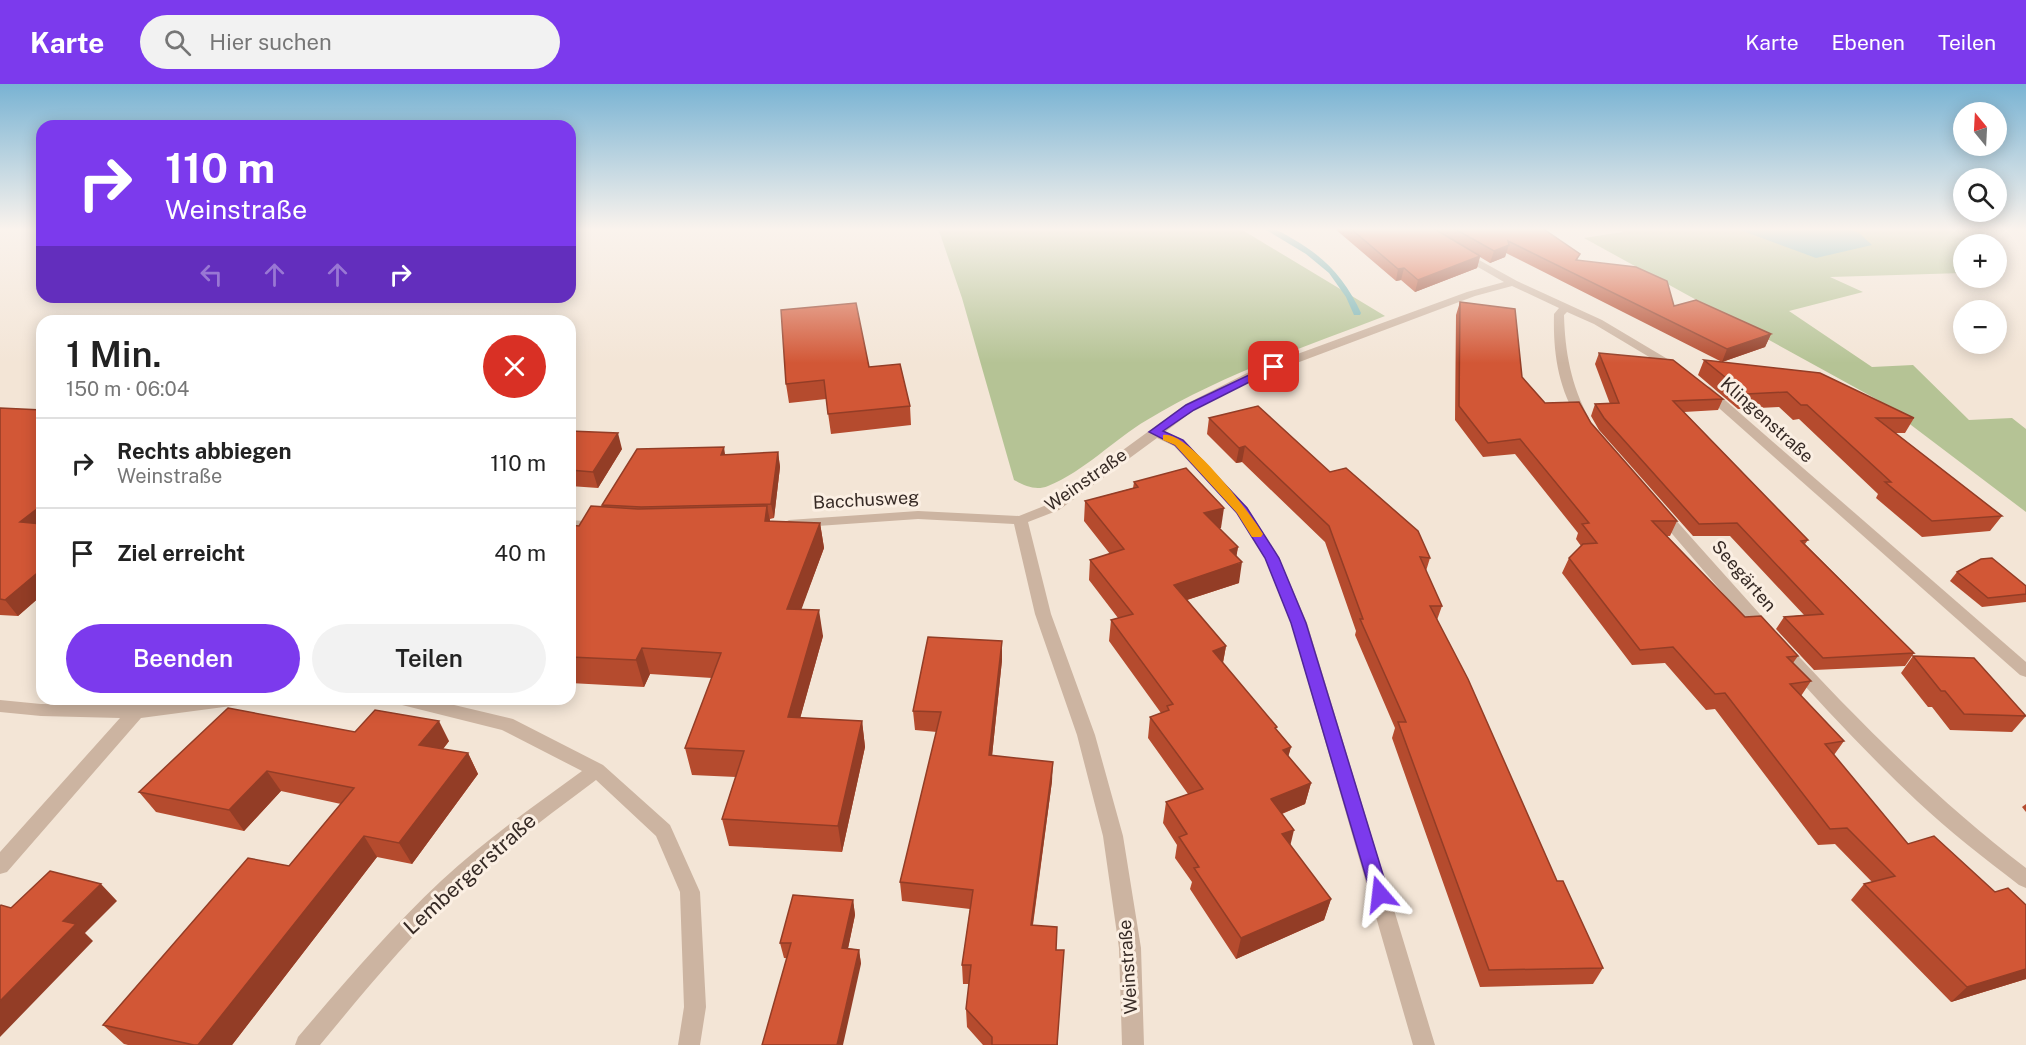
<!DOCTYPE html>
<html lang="de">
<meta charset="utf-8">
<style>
:root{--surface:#fff;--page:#f2f2f2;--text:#222;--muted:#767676;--line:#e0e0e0;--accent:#7c3aed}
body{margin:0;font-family:"Public Sans",sans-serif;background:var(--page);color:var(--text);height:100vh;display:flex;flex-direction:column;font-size:22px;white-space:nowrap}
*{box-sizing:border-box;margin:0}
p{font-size:20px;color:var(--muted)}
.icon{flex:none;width:33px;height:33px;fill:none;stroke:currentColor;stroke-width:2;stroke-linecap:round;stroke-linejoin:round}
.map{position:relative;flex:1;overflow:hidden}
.panel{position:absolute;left:36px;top:231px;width:540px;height:390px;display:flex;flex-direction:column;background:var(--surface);border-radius:18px;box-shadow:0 3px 15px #0003}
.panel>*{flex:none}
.hud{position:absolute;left:36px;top:36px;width:540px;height:183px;border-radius:18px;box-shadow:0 3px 15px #0003;background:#7c3aed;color:#fff;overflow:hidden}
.needle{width:39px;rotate:342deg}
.fabs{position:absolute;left:1953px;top:18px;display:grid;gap:12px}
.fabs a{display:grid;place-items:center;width:54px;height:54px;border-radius:50%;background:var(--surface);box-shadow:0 3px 15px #0003;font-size:30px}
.pin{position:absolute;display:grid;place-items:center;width:51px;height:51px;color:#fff;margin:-26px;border-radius:12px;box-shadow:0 3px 9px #0006}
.me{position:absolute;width:66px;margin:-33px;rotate:343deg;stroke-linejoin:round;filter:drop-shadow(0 0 4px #0008)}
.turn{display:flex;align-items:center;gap:21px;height:126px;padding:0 30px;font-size:27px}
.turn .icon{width:78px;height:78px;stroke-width:2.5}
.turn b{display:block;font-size:42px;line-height:51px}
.lanes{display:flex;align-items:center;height:57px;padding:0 30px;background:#0003;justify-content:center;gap:30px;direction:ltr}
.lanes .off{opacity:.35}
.round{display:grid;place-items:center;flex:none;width:63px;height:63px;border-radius:32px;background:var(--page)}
.head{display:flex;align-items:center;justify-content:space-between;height:102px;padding:0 30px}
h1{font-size:36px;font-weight:600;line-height:45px}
.action{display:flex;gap:12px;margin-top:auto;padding:12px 30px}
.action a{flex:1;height:69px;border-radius:36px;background:var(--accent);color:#fff;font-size:24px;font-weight:600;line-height:69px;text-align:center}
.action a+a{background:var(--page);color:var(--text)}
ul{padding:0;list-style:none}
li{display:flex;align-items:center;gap:18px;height:90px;padding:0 30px;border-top:2px solid var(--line)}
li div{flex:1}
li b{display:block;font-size:22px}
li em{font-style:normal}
header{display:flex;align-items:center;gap:36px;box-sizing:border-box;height:84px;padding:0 30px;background:var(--accent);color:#fff}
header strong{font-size:28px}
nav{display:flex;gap:33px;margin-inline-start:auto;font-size:21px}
.search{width:420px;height:54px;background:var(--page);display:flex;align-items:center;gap:15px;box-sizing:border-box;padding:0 21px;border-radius:33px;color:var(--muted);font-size:22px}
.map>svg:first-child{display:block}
.green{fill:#b5c395}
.water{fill:#73b2b3}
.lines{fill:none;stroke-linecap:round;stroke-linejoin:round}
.stream{fill:#73b2b3;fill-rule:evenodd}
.minor{fill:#ccb4a1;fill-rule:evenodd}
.wall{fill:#b54b2e}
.shaded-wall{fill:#933d26}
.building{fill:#d25736;stroke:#933d26;stroke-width:1.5}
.route{fill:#7c3aed;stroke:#51269a;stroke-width:1.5}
.slow{fill:#f59e0b}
.labels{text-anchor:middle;stroke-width:6;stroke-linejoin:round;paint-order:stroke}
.street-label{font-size:18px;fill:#362a25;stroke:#fbefe3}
.near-street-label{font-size:21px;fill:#362a25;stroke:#fbefe3}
</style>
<header>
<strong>Karte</strong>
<div class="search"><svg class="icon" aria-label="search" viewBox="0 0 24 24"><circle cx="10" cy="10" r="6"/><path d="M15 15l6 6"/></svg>Hier suchen</div>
<nav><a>Karte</a><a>Ebenen</a><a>Teilen</a></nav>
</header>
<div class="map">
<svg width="2026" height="961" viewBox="0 0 2026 961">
<rect width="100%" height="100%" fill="#f3e5d6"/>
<g class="green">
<path d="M 938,144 L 1239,144 L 1385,232 C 1304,263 1221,291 1147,336 C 1113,356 1085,387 1048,402 C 1036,407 1025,402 1014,396 L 962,214 Z"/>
<polygon points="1616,144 1987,144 1981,145 1993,160 1964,160 1963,189 1830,193 1863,208 1789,227 1872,283 1913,281 1969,336 2012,334 2026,345 2026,428 1878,316 1584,154 1623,148"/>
</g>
<polygon class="water" points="1735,144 1845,144 1859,149 1872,161 1816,174"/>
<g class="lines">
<path class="stream" d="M 1263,144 C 1275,144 1283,149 1293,155 C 1325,173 1346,196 1361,229 L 1360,231 L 1354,231 L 1346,213 L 1329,189 L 1306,170 Z"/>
<g class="minor">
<path d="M 1461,166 L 1517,197 L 1602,236 L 1686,286 L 1684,289 L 1676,289 L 1594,240 L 1567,228 L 1564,231 C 1565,268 1571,301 1589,334 L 1587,337 L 1579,337 C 1558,304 1553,268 1554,230 L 1559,224 L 1512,202 L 1475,212 L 1259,293 L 1194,326 L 1165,348 L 1184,356 L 1247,423 L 1279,474 L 1307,539 L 1435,961 L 1413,961 L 1291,539 L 1265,474 L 1236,428 L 1174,362 L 1157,354 L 1059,426 L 1028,438 L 1051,530 L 1095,651 L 1123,752 L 1141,864 L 1144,961 L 1122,961 L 1119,864 L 1103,752 L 1077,651 L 1035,530 L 1014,440 L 918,435 L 789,444 L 782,440 L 789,436 L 918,427 L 1019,432 L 1049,420 L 1186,320 L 1251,287 L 1467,208 L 1504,198 L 1457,171 L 1456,169 Z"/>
<polygon points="1706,302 1710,303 2026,578 2026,593 2020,591 1702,309 1702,303"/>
<path d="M 1661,424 L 1666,425 C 1779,552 1890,680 2026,784 L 2026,804 L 2019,801 C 1984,774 1949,747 1917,717 C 1823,628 1740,529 1656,431 L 1654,428 L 1656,425 Z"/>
<polygon points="570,436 600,438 607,442 600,446 570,444"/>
<polygon points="137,615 156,615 153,619 188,615 248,615 245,619 239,621 141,634 7,788 0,790 0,768 120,634 41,632 0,628 0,616 41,620 131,621"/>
<path d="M 393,615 L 429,615 L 513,635 L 603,681 L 670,741 L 700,808 L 706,923 L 700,961 L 678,961 L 684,923 L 680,808 L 656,752 L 596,696 C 548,732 500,767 457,808 C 407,855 364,908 320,961 L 295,961 L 298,953 C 344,899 389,846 441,797 C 485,756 534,722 582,687 L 502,646 L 402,621 L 396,619 Z"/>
</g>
</g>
<g class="wall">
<polygon points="1334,144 1542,144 1578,176 1674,222 1771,250 1765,263 1722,278 1506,169 1505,173 1490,179 1480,173 1477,184 1415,208 1401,196 1396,197"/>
<polygon points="1460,218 1522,293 1545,319 1591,339 1677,437 1670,452 1667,452 1745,533 1798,572 1793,579 1811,597 1801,612 1844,657 1834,671 1908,760 2026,895 1951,918 1851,816 1864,800 1872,798 1835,760 1818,761 1715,625 1706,626 1665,579 1632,581 1562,489 1569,474 1581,462 1576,455 1578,449 1515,370 1483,373 1455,336 1456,231"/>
<polygon points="1599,269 1723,315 1718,326 1684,328 1808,456 1805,460 1914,569 1905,582 1814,586 1776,545 1784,533 1804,531 1730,452 1693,452 1599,346 1591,332 1595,320 1610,320 1595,280"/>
<polygon points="1704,276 1914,334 1905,349 1895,349 2002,432 1990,447 1922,453 1876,414 1878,410 1799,335 1793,336 1779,323 1738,325 1698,291"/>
<polygon points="869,283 910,322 911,341 831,350 826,315 789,319 786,300"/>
<polygon points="0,324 42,326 42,511 18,532 0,531"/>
<polygon points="1209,334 1330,388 1430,474 1426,487 1442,522 1437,536 1557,797 1603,884 1593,900 1480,903 1392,654 1395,644 1355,551 1356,547 1325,458 1242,378 1236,379 1207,350"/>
<polygon points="570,347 622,365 598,404 570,402"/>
<polygon points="778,368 780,383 774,434 770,435 770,437 820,439 824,464 801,525 823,552 800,634 862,637 865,663 842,768 729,762 722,735 736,693 692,691 685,664 712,594 650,590 644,603 570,599 570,441 579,442 603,423 602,421 725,371"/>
<polygon points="1134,398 1221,444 1219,444 1238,463 1236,472 1239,499 1187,516 1226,562 1223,579 1291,663 1288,672 1311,699 1305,720 1282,730 1290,761 1331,815 1324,836 1236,875 1190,805 1192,798 1175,774 1177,761 1163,739 1166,718 1188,710 1148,654 1150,633 1161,629 1109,557 1111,536 1118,534 1089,496 1090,476 1110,470 1084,437 1085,417 1133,404"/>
<polygon points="1957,488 2026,502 2026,518 1982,523 1950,497"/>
<polygon points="1913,572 2026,632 2012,648 1950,646 1932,623 1928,623 1901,589"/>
<polygon points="1002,576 992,672 1052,697 1033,841 1056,866 1058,961 983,961 967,943 966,925 969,900 963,900 962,881 970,825 902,817 900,798 937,648 915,646 913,627"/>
<polygon points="355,648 449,657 443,665 468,669 478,690 412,780 377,773 232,961 128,961 124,960 103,941 289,782 341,720 281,707 244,747 156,728 139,708"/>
<polygon points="2026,720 2026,728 2022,723"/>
<polygon points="853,816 855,831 848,864 859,866 861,880 784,874 780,859"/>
</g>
<g class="shaded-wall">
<polygon points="1509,161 1505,173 1490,179 1494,167"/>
<polygon points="1480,172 1477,184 1415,208 1418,196"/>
<polygon points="1404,184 1401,196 1396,197 1398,185"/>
<polygon points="1771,250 1765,263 1722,278 1727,265"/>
<polygon points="618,349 622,365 598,404 593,388"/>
<polygon points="1245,362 1242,378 1236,379 1239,364"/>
<polygon points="724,363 726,377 721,371"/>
<polygon points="778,368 780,383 774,434 771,420"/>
<polygon points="42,421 42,446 20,438"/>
<polygon points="767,422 772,447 765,437"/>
<polygon points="1224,424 1221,444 1201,449 1204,429"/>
<polygon points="820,439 824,464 792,551 787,525"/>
<polygon points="1238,463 1235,481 1242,478 1239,499 1171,521 1174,501 1230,466"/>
<polygon points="42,485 42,511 18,532 5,516"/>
<polygon points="819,526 823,552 793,660 788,633"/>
<polygon points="1002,557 1002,576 990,691 989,671"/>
<polygon points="1226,562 1222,583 1213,567"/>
<polygon points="642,564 650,590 644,603 636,576"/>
<polygon points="439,637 449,657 430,682 419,661"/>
<polygon points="862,637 865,663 842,768 838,742"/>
<polygon points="1291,663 1285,684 1283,666"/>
<polygon points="468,669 478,690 412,780 399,759"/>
<polygon points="1053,678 1052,697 1030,860 1031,841"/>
<polygon points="267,687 281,707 244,747 229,726"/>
<polygon points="1311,699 1305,720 1266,736 1271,715"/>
<polygon points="1294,746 1289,767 1282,750"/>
<polygon points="364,752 377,773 232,961 198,961"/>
<polygon points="101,800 117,817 85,849 93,857 0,953 0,917 63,837"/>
<polygon points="1331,815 1324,836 1236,875 1241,854"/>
<polygon points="853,816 855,831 845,879 842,864"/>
<polygon points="859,866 861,880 843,961 837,961"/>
<polygon points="2026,885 2026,895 1951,918 1967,903"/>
</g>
<g class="building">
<polygon points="1350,144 1433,144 1480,172 1418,196 1404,184 1398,185"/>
<polygon points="1453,144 1542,144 1580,170 1576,176 1636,183 1667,197 1674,222 1696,216 1771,250 1727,265 1508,157 1509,161 1494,167"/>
<polygon points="1460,218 1515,225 1522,293 1545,319 1579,318 1591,339 1677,437 1652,437 1745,533 1761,532 1798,572 1787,573 1811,597 1790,600 1844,657 1825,660 1908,760 1934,752 1995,808 2008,804 2026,821 2026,885 1967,903 1864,800 1895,792 1847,744 1830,745 1725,609 1715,610 1673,563 1640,566 1569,474 1583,460 1597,459 1582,440 1589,439 1520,355 1488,359 1459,322"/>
<polygon points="856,219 869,283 900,280 910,322 828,330 824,296 786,300 781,226"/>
<polygon points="1599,269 1673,276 1723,315 1673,317 1808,456 1801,457 1914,569 1823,574 1784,533 1823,530 1737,439 1699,440 1604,334 1595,320 1619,319"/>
<polygon points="1704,276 1820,289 1914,334 1876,334 2002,432 1932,437 1885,398 1891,398 1807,321 1801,321 1787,308 1746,310"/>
<polygon points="1258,322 1330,388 1346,384 1418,447 1430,474 1420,473 1442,522 1430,522 1468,595 1557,797 1563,797 1603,884 1489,886 1398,638 1406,638 1360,535 1363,535 1329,442 1245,362 1239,364 1209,334"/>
<polygon points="0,324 42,326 42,421 20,438 42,440 42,485 5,516 0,515"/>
<polygon points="570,347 618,349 593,388 570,386"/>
<polygon points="724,363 721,371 778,368 771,420 641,423 602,421 637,365"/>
<polygon points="1186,384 1224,424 1204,429 1238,463 1230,466 1242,478 1174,501 1226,562 1213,567 1277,643 1275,644 1291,663 1283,666 1311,699 1271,715 1294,746 1282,750 1331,815 1241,854 1194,784 1199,783 1179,753 1187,750 1166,718 1203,705 1150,633 1169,626 1167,622 1173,620 1111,536 1133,530 1090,476 1124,465 1085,417 1138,403 1134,398"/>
<polygon points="591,422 638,425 767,422 765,437 820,439 787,525 819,526 788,633 862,637 838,742 722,735 744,667 685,664 721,569 642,564 636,576 570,573 570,441 579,442"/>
<polygon points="1992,474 2026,502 2026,510 1988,514 1957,488 1981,475"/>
<polygon points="928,553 1002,557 989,671 1053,678 1031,841 1057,843 1056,866 1064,866 1057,961 992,961 992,953 966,925 971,881 962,881 973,806 900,798 941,628 913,627"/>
<polygon points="1913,572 1974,574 2026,632 1964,630 1945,607 1941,607"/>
<polygon points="228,624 355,648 375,626 439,637 419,661 468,669 399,759 364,752 198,961 194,961 103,941 248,774 289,782 354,704 267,687 229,726 139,708"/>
<polygon points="50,787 101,800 63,837 76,840 0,917 0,822 1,821 11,824"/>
<polygon points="793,811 853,816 842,864 859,866 837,961 762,961 791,859 780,859"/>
</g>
<linearGradient id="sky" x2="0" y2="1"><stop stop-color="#79b3d3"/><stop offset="0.52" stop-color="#faf3ed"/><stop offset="1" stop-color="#faf3ed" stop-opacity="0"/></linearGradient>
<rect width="2026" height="279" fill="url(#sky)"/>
<polygon class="route" points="1270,281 1279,283 1194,326 1163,347 1183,356 1247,424 1279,474 1306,539 1389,810 1387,816 1380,819 1373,816 1371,810 1291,539 1265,474 1237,429 1175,361 1149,348 1186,321"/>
<path class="slow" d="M 1163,351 C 1188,346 1250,429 1263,450 L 1261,453 L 1252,453 L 1237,429 L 1175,361 L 1163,356 Z"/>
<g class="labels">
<g class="street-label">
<text transform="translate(1767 336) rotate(42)" y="6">Klingenstraße</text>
<text transform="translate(1086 396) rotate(-35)" y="6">Weinstraße</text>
<text transform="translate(866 416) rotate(-3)" y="6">Bacchusweg</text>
<text transform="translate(1744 492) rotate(49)" y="6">Seegärten</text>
<text transform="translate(1128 883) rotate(-94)" y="6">Weinstraße</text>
</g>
<g class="near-street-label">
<text transform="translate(470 790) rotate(-42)" y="7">Lembergerstraße</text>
</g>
</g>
</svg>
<div class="fabs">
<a><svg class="needle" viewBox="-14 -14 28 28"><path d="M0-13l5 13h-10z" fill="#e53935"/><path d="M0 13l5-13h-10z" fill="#767676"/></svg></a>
<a><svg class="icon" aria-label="search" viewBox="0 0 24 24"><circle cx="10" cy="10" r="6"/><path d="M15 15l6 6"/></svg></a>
<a>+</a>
<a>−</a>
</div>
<div class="pin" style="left:1274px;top:283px;background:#d93025"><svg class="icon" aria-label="arrive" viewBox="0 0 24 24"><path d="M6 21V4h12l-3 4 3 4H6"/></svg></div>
<svg class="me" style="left:1380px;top:810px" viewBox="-20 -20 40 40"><path d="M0-17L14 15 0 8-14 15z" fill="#7c3aed" stroke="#fff" stroke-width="4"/></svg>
<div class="hud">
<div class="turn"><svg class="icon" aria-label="right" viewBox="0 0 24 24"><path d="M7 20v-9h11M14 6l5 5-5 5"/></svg><div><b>110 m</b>Weinstraße</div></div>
<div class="lanes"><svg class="icon off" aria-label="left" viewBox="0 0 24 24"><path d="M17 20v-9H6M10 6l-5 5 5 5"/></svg><svg class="icon off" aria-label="ahead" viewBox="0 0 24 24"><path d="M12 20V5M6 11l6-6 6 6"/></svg><svg class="icon off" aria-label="ahead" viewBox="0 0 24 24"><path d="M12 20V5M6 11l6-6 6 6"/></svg><svg class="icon" aria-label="right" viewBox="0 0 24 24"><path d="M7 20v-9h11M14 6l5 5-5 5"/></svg></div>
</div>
<section class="panel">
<div class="head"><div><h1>1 Min.</h1><p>150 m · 06:04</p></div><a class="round" style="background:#d93025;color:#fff"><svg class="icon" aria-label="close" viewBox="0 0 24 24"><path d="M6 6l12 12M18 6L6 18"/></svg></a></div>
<ul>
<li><svg class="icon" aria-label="right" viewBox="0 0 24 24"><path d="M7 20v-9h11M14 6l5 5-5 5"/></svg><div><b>Rechts abbiegen</b><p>Weinstraße</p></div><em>110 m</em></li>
<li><svg class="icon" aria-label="arrive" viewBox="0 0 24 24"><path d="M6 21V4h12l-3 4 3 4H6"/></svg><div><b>Ziel erreicht</b></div><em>40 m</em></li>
</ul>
<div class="action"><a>Beenden</a><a>Teilen</a></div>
</section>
</div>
